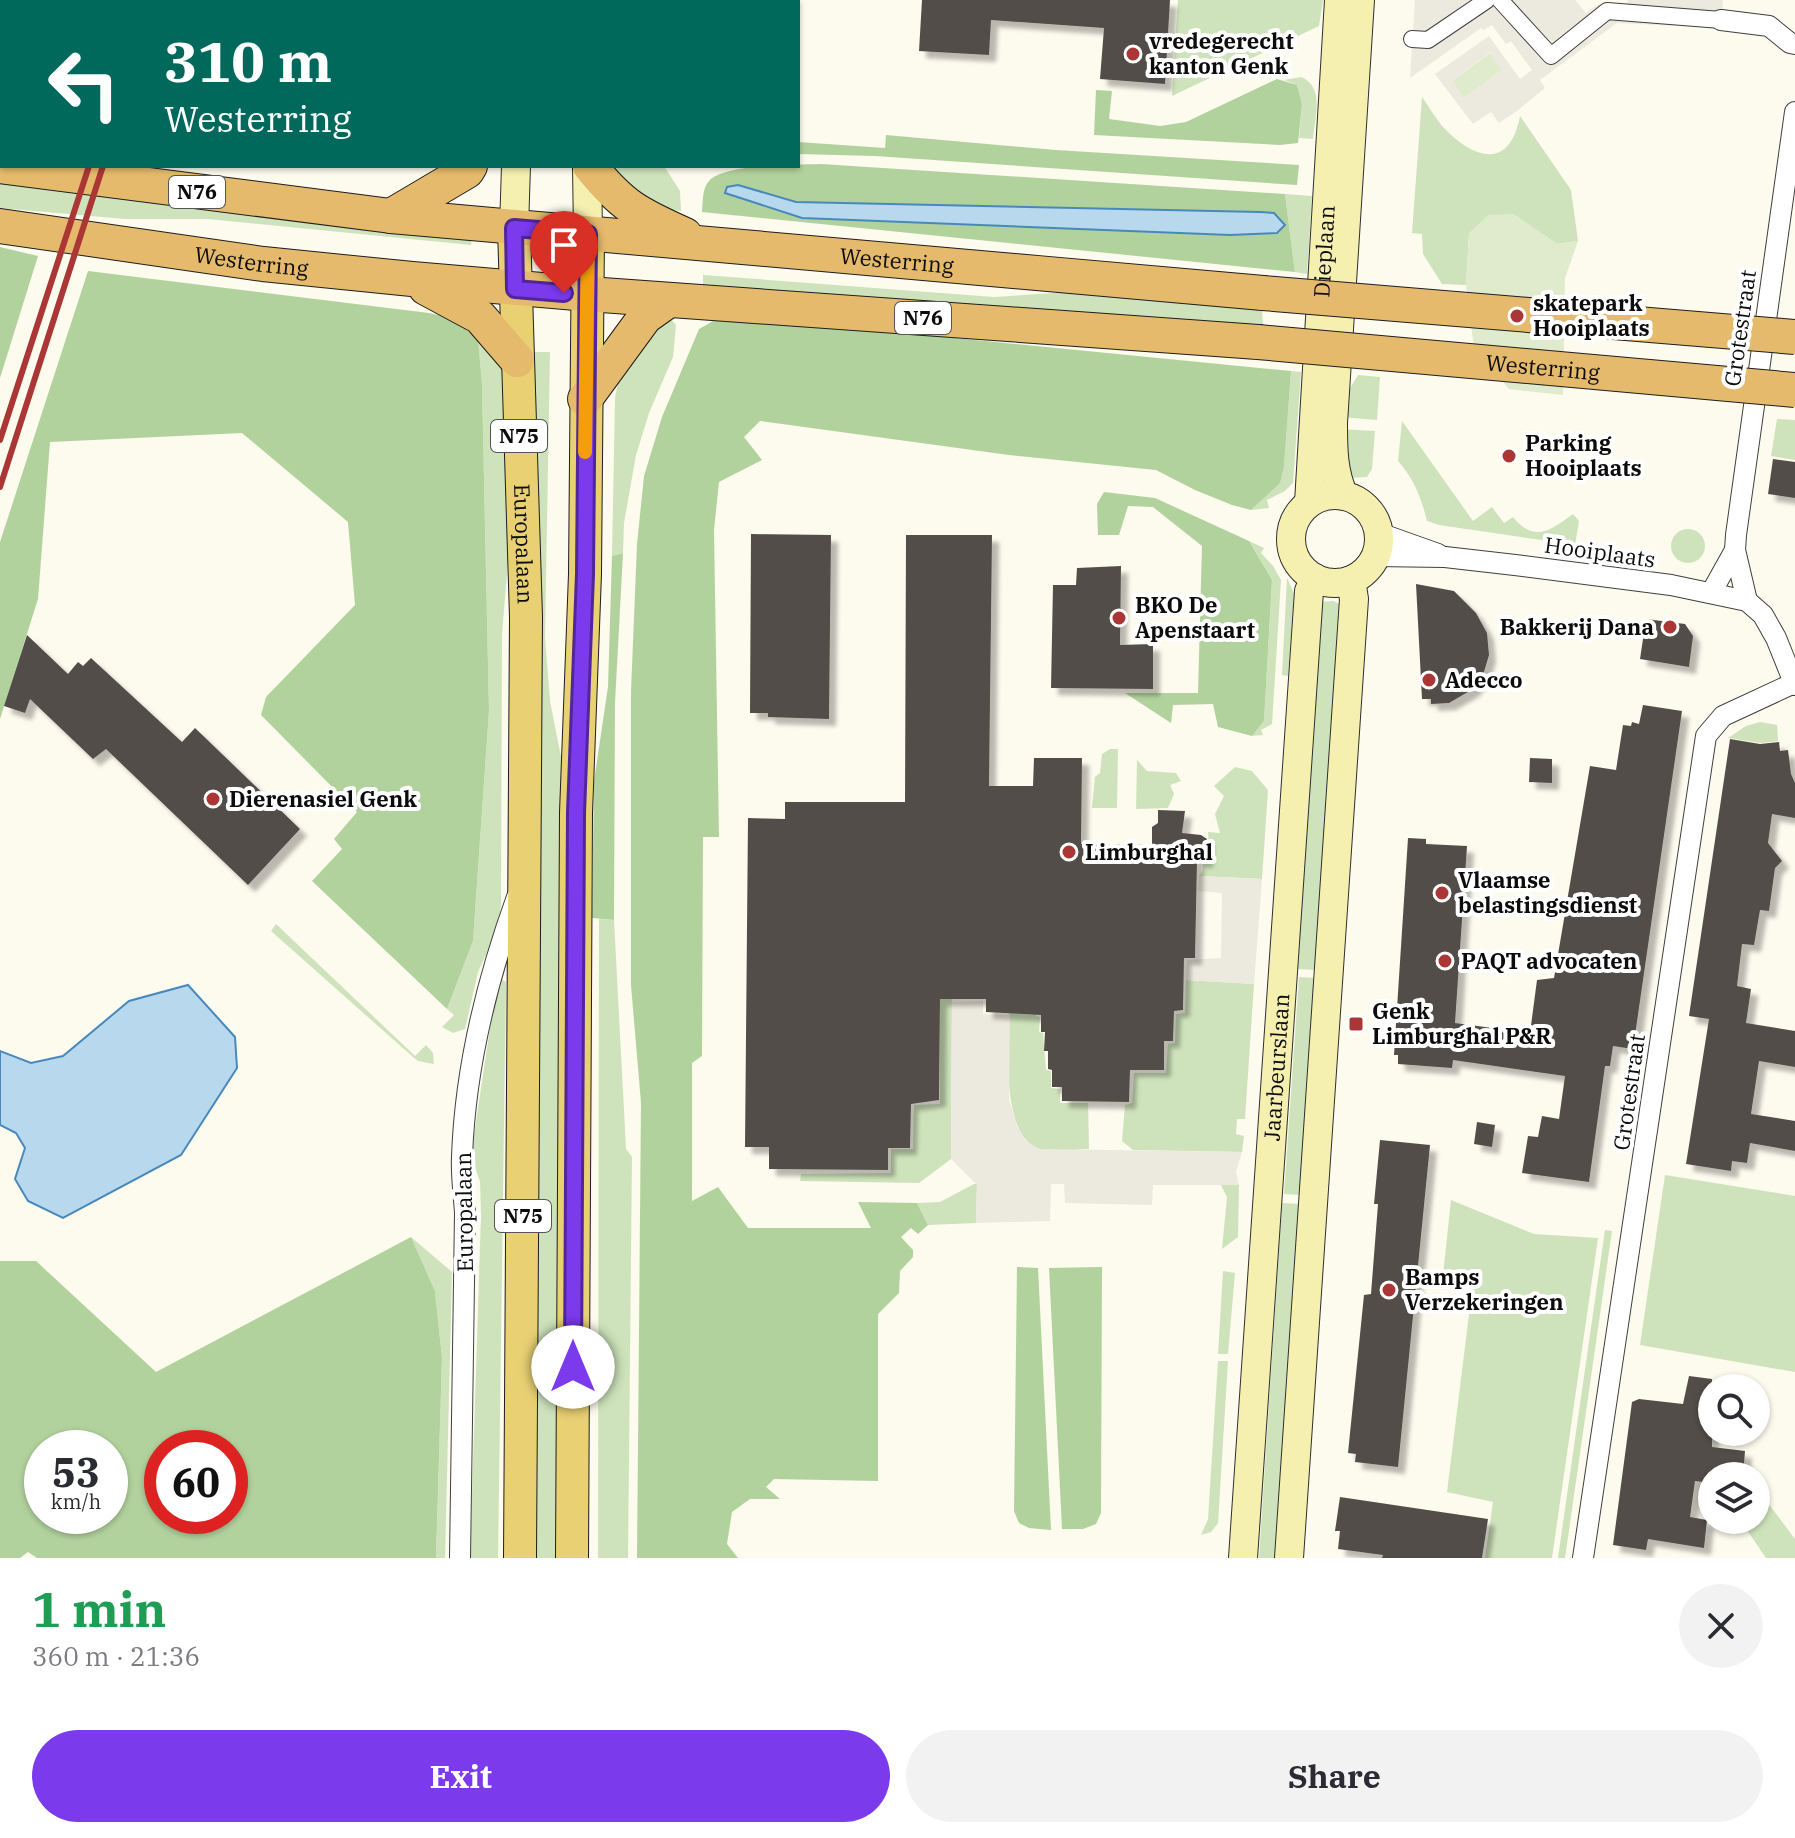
<!DOCTYPE html>
<meta charset="utf-8">
<style>
:root{--surface:#fff;--page:#f2f2f3;--text:#2b2b33;--muted:#7c7c81;--accent:#7c3aed}
body{margin:0;font-family:"IBM Plex Serif",serif;background:var(--page);color:var(--text);height:100vh;display:flex;flex-direction:column;font-size:30px;white-space:nowrap}
*{box-sizing:border-box;margin:0}
p{font-size:26px;color:var(--muted)}
.icon{flex:none;width:44px;height:44px;fill:none;stroke:currentColor;stroke-width:2;stroke-linecap:round;stroke-linejoin:round}
.map{position:relative;height:1558px;overflow:hidden}
.details{display:flex;flex-direction:column;background:var(--surface);flex:1}
.details>*{flex:none}
.banner{position:absolute;left:0px;top:0px;width:800px;height:168px;box-shadow:0 2px 6px #0004;background:#00695c;color:#fff;overflow:hidden}
.buttons{position:absolute;left:1698px;top:1374px;display:grid;gap:16px}
.buttons a{display:grid;place-items:center;width:72px;height:72px;border-radius:50%;background:var(--surface);box-shadow:0 2px 6px #0004;font-size:40px}
.speed{position:absolute;left:24px;top:1430px;display:flex;gap:16px;font-size:40px;font-weight:700;text-align:center}
.speed>*{display:grid;place-content:center;width:104px;height:104px;border-radius:50%;background:var(--surface);box-shadow:0 2px 6px #0004;line-height:1}
.speed small{font-size:20px;font-weight:400}
.speed .limit{border:12px solid #d22;background:#fff;color:#111}
.pin{position:absolute;display:grid;place-items:center;width:68px;height:68px;color:#fff;margin:-82px -34px;border-radius:50% 50% 50% 0;rotate:-45deg;box-shadow:0 0 8px #0007}
.pin .icon{rotate:45deg}
.me{position:absolute;width:88px;margin:-44px;rotate:0deg;stroke-linejoin:round;filter:drop-shadow(0 0 6px #0008)}
.turn{display:flex;align-items:center;gap:28px;height:168px;padding:0 32px;font-size:36px}
.turn .icon{width:104px;height:104px;stroke-width:2.5}
.turn b{display:block;font-size:56px;line-height:68px}
.round{display:grid;place-items:center;flex:none;width:84px;height:84px;border-radius:42px;background:var(--page)}
.overview{display:flex;align-items:center;justify-content:space-between;height:136px;padding:0 32px}
h1{font-size:48px;font-weight:800;line-height:60px;color:#1e9e55}
.action{display:flex;gap:16px;margin-top:auto;padding:16px 32px}
.action a{flex:1;height:92px;border-radius:48px;background:var(--accent);color:#fff;font-size:32px;font-weight:800;line-height:92px;text-align:center}
.action a+a{background:var(--page);color:var(--text)}
.map>svg:first-child{display:block}
.green{fill:#cee3bb}
.forest{fill:#b2d29d;fill-rule:evenodd}
.pitch{fill:#dfebcc}
.plaza{fill:#ece9de;fill-rule:evenodd}
.water{fill:#b8d8ee;stroke:#4889bc;stroke-width:2}
.building{fill:#534e4a;filter:url(#shadow)}
.lines{fill:none;stroke-linecap:round;stroke-linejoin:round}
.pedestrian-casing{stroke:#3f3f3f;stroke-width:18}
.minor-casing{stroke:#3f3f3f;stroke-width:22}
.secondary-casing{stroke:#2e2e2e;stroke-width:30}
.primary-casing{stroke:#1d1d1d;stroke-width:34}
.trunk-casing{stroke:#1d1d1d;stroke-width:36}
.pedestrian{stroke:#fff;stroke-width:16}
.minor{stroke:#fff;stroke-width:20}
.secondary{stroke:#f5f0b0;stroke-width:28}
.primary{stroke:#e8d073;stroke-width:32}
.trunk{stroke:#e5ba6c;stroke-width:34}
.rail{stroke:#ab3636;stroke-width:6}
.trunk-bridge-casing{stroke:#1d1d1d;stroke-width:36;stroke-linecap:butt}
.trunk-bridge{stroke:#e5ba6c;stroke-width:34}
.route-casing{stroke:#51269a;stroke-width:20}
.route{stroke:#7c3aed;stroke-width:14}
.slow{stroke:#f59e0b;stroke-width:14}
.poi-dot{fill:#ab3636;stroke:#fff;stroke-width:3}
.labels{text-anchor:middle;stroke-width:8;stroke-linejoin:round;paint-order:stroke}
.shield{fill:#fff;stroke:#555;stroke-width:2}
.shield-label{font-size:20px;font-weight:bold;fill:#0c0c0c}
.poi-label{font-size:22px;font-weight:bold;fill:#0c0c0c;stroke:#fff;text-anchor:start}
.street-label{font-size:22px;fill:#0c0c0c;stroke:#fff}
</style>
<div class="map">
<svg width="1795" height="1558" viewBox="0 0 1795 1558">
<defs>
<filter id="shadow"><feDropShadow dx="7" dy="7" stdDeviation="2" flood-color="#0004"/></filter>
</defs>
<rect width="100%" height="100%" fill="#fdfaee"/>
<g class="green">
<polygon points="1178,0 1323,0 1319,26 1172,96"/>
<path d="M 1301,77 C 1325,87 1315,117 1313,139 L 1299,138 L 1302,104 L 1297,85 L 1284,80 Z"/>
<path d="M 1422,97 C 1429,107 1436,119 1444,128 C 1476,161 1510,169 1520,116 L 1571,190 L 1578,241 L 1557,244 L 1513,214 L 1469,233 L 1466,285 L 1442,284 L 1423,254 L 1422,234 L 1412,233 Z"/>
<path d="M 610,166 L 664,166 L 680,191 L 681,211 C 649,209 632,187 610,166 Z"/>
<polygon points="0,181 472,238 471,245 208,219 125,219 0,208"/>
<polygon points="1285,194 1312,196 1307,274 1295,272"/>
<polygon points="703,275 994,297 1084,291 1262,307 1263,327 703,288"/>
<path d="M 669,317 L 676,325 L 673,357 L 649,413 L 636,455 L 624,523 L 623,553 L 612,556 L 615,399 C 621,356 640,345 669,317 Z"/>
<polygon points="478,338 502,368 510,538 502,634 501,905 497,931 478,972 465,1029 453,1033 442,1027 454,1015 447,1009 473,941 489,711 482,384"/>
<polygon points="530,352 550,352 545,637 550,701 563,767 558,1558 536,1558 537,1077"/>
<polygon points="1291,371 1301,372 1293,483 1285,491 1267,500 1269,508 1251,510 1280,482 1284,466"/>
<polygon points="1358,375 1380,377 1377,420 1341,417 1347,393"/>
<polygon points="1777,419 1795,420 1795,460 1771,456"/>
<path d="M 1402,421 L 1473,521 L 1492,507 L 1504,523 L 1513,517 C 1534,543 1550,531 1573,514 L 1579,521 L 1575,545 L 1439,525 L 1427,521 C 1421,497 1414,479 1398,461 Z"/>
<polygon points="1339,429 1375,431 1372,469 1367,477 1349,478"/>
<circle cx="1688" cy="546" r="17"/>
<polygon points="1249,541 1264,548 1261,553 1273,566 1281,580 1272,724 1261,730 1263,735 1252,736 1264,721 1272,580"/>
<polygon points="1287,578 1294,594 1288,676 1282,675"/>
<polygon points="1333,601 1344,606 1316,970 1298,969 1321,602"/>
<polygon points="1760,722 1777,725 1778,741 1761,743 1728,738 1746,726"/>
<polygon points="1110,749 1118,749 1117,808 1092,808 1095,777 1100,773 1102,754"/>
<polygon points="1137,760 1147,771 1176,773 1181,781 1170,785 1174,794 1168,808 1136,809"/>
<polygon points="1235,767 1252,771 1268,790 1262,879 1199,876 1203,870 1203,864 1210,863 1208,832 1220,833 1215,814 1224,796 1214,786"/>
<polygon points="599,919 614,920 626,1149 632,1157 628,1558 598,1558"/>
<polygon points="276,924 415,1056 426,1045 433,1053 434,1064 418,1061 413,1057 271,931"/>
<polygon points="1299,977 1316,978 1301,1195 1284,1194"/>
<polygon points="501,979 506,982 498,1558 470,1558 481,1214 480,1182 472,1158 473,1141 497,982"/>
<polygon points="1186,980 1254,984 1245,1119 1237,1119 1236,1134 1244,1136 1242,1152 1133,1150 1122,1141 1125,1105 1132,1103 1134,1073 1166,1073 1168,1044 1175,1043 1176,1014 1185,1013"/>
<polygon points="940,987 952,988 951,1159 919,1183 800,1181 801,1174 891,1173 891,1149 913,1149 914,1105 940,1104"/>
<path d="M 1010,987 L 1036,998 L 1036,1016 L 1040,1017 L 1039,1032 L 1043,1033 L 1046,1070 L 1051,1071 L 1051,1088 L 1060,1089 L 1060,1103 L 1088,1103 L 1089,1149 C 1075,1149 1053,1154 1040,1149 C 996,1137 1010,1023 1010,987 Z"/>
<polygon points="1665,1175 1795,1196 1795,1372 1640,1345"/>
<polygon points="974,1184 977,1184 976,1223 928,1225 917,1203 940,1202"/>
<polygon points="1221,1185 1239,1185 1238,1237 1222,1249 1227,1197"/>
<polygon points="1451,1200 1534,1234 1598,1238 1552,1558 1485,1558 1493,1502 1447,1492 1473,1282 1443,1275"/>
<polygon points="1282,1203 1301,1204 1277,1558 1259,1558"/>
<polygon points="1605,1230 1612,1231 1565,1558 1558,1558"/>
<polygon points="411,1237 452,1272 445,1558 436,1558 442,1358 435,1291"/>
<polygon points="1223,1271 1235,1273 1228,1354 1218,1354"/>
<polygon points="1218,1361 1228,1361 1218,1523 1211,1532 1201,1535 1208,1519"/>
<polygon points="1762,1495 1795,1539 1795,1558 1766,1558 1740,1520 1756,1520 1756,1499"/>
</g>
<g class="forest">
<polygon points="1277,79 1297,85 1302,104 1298,143 1280,145 1094,135 1096,90 1112,91 1109,119 1160,126 1186,122"/>
<polygon points="886,135 1056,150 1299,165 1297,185 875,156 798,154 798,142 885,148"/>
<path d="M 821,164 L 1285,194 L 1295,272 L 702,212 C 703,202 702,188 709,181 C 725,163 798,165 821,164 ZM 738,185 L 796,202 L 1260,212 L 1274,213 L 1285,225 L 754,203 Z"/>
<polygon points="0,247 38,256 0,378"/>
<polygon points="88,271 429,313 448,317 478,338 482,384 489,711 473,941 447,1009 312,881 342,849 334,839 357,812 261,715 266,697 355,605 348,522 242,433 50,442 38,599 0,719 0,542"/>
<polygon points="751,318 1291,371 1284,467 1280,483 1251,510 1232,505 1195,490 1156,470 1009,455 760,421 744,437 762,460 719,482 714,530 719,837 703,837 702,1056 692,1063 692,1201 718,1187 748,1228 871,1228 858,1202 917,1203 928,1225 918,1234 911,1228 901,1237 913,1250 913,1257 900,1271 899,1293 878,1314 878,1481 774,1479 766,1487 780,1499 750,1499 732,1512 727,1544 738,1558 637,1558 641,1103 631,985 631,691 637,544 644,476 662,417 699,329 715,320"/>
<polygon points="1104,492 1155,498 1249,541 1272,580 1264,721 1252,736 1218,727 1213,704 1173,705 1171,723 1125,693 1198,693 1202,546 1153,507 1128,506 1119,535 1098,535 1097,504"/>
<polygon points="623,553 615,703 614,920 592,918 594,781 608,687 612,556"/>
<path d="M 411,1237 L 435,1291 L 442,1358 L 436,1558 L 37,1558 L 28,1552 L 20,1558 L 0,1558 L 0,1261 L 36,1261 L 156,1372 ZM 42,1448 L 110,1448 L 110,1516 L 42,1516 ZM 162,1448 L 230,1448 L 230,1516 L 162,1516 Z"/>
<polygon points="1017,1267 1038,1268 1051,1530 1029,1528 1019,1523 1014,1511"/>
<polygon points="1102,1267 1101,1513 1096,1524 1083,1529 1062,1529 1049,1268"/>
</g>
<g class="pitch">
<polygon points="1490,53 1502,70 1464,98 1452,81"/>
<polygon points="1513,214 1557,244 1578,241 1565,278 1563,395 1509,389 1474,347 1466,285 1469,233 1488,215"/>
</g>
<g class="plaza">
<path d="M 1415,0 L 1575,0 L 1586,13 L 1599,4 L 1627,5 L 1628,0 L 1723,0 L 1721,28 L 1617,23 L 1540,80 L 1545,88 L 1517,111 L 1499,123 L 1491,112 L 1473,124 L 1435,74 L 1489,36 L 1520,79 L 1532,70 L 1511,41 L 1506,44 L 1492,25 L 1483,30 L 1481,28 L 1410,78 ZM 1489,53 L 1502,70 L 1464,98 L 1452,81 Z"/>
<polygon points="1199,876 1262,879 1254,984 1186,980 1187,960 1221,958 1222,893 1198,891"/>
<polygon points="983,1001 983,1014 1010,1015 1009,1099 1016,1123 1025,1140 1039,1149 1242,1152 1236,1172 1239,1185 1153,1185 1152,1205 1065,1203 1064,1184 1051,1184 1050,1221 976,1223 977,1185 951,1159 952,1002"/>
</g>
<g class="water">
<polygon points="738,185 796,202 1260,212 1274,213 1285,225 1277,233 1230,235 802,218 725,193 727,187"/>
<polygon points="188,985 235,1037 237,1068 181,1155 63,1218 28,1201 15,1179 25,1148 16,1133 0,1125 0,1051 31,1063 63,1056 129,1001"/>
</g>
<g class="building">
<polygon points="922,0 1170,0 1165,84 1100,79 1104,28 991,20 989,55 919,51"/>
<polygon points="1773,459 1795,462 1795,498 1768,494"/>
<polygon points="751,534 831,535 829,719 768,717 768,713 750,713"/>
<polygon points="906,535 992,535 989,786 1033,786 1034,758 1082,758 1081,844 1152,845 1152,827 1158,823 1158,810 1185,811 1182,833 1201,835 1207,839 1206,861 1197,860 1195,958 1184,958 1183,1010 1174,1011 1173,1041 1164,1041 1164,1070 1130,1070 1129,1102 1062,1101 1062,1087 1052,1087 1052,1070 1048,1069 1048,1051 1044,1051 1045,1032 1041,1032 1041,1015 986,1012 986,999 940,999 939,1100 911,1104 910,1148 888,1148 888,1170 769,1169 769,1147 745,1147 748,818 785,819 785,802 905,802"/>
<polygon points="1121,566 1120,645 1153,644 1153,689 1051,688 1053,585 1076,585 1077,568"/>
<polygon points="1416,584 1454,591 1476,613 1487,633 1489,655 1484,672 1473,689 1449,703 1431,704 1431,699 1422,699"/>
<polygon points="1646,619 1685,624 1693,636 1689,667 1640,659"/>
<polygon points="27,635 68,674 78,662 83,666 91,658 182,742 195,728 300,829 248,885 106,749 93,759 30,699 25,713 4,706"/>
<polygon points="1643,705 1682,711 1633,1049 1613,1046 1610,1066 1605,1066 1589,1182 1522,1173 1528,1136 1538,1137 1542,1116 1559,1119 1565,1076 1453,1060 1452,1068 1398,1064 1398,1055 1394,1055 1408,838 1426,839 1426,844 1467,846 1455,1023 1530,1033 1537,980 1554,978 1590,766 1616,770 1623,725 1631,726 1632,722 1639,724"/>
<polygon points="1730,739 1760,744 1779,742 1780,751 1788,750 1791,774 1795,783 1795,818 1772,814 1768,843 1782,861 1775,868 1769,911 1760,910 1754,945 1742,944 1737,986 1751,989 1746,1023 1795,1031 1795,1067 1759,1061 1751,1114 1795,1121 1795,1151 1750,1143 1747,1163 1732,1161 1731,1171 1686,1164 1709,1019 1689,1016"/>
<polygon points="1530,758 1552,759 1552,783 1529,782"/>
<polygon points="1477,1122 1495,1125 1492,1147 1474,1144"/>
<polygon points="1380,1140 1430,1145 1398,1467 1355,1462 1356,1454 1348,1453 1364,1295 1371,1294 1378,1204 1374,1204"/>
<polygon points="1689,1376 1712,1379 1712,1447 1745,1451 1743,1476 1712,1476 1712,1483 1695,1481 1690,1517 1707,1520 1704,1548 1648,1539 1646,1550 1613,1545 1632,1402 1639,1399 1683,1404"/>
<polygon points="1340,1497 1488,1519 1482,1558 1382,1558 1383,1555 1338,1549 1340,1531 1335,1531"/>
</g>
<g class="lines">
<defs>
<g id="pedestrian">
<polyline points="1500,0 1551,56 1607,11 1721,20"/>
<polyline points="1412,39 1428,40 1487,0"/>
</g>
<g id="minor">
<polyline points="1721,20 1769,26 1790,43 1795,44"/>
<polyline points="1379,533 1438,554"/>
<polyline points="1375,556 1445,557 1515,565 1671,585 1747,601 1763,615 1776,638 1795,685"/>
<polyline points="1711,593 1735,550"/>
<polyline points="1747,601 1735,550 1736,535 1795,112"/>
<path d="M 460,1558 L 465,1213 C 464,1195 461,1176 462,1157 C 465,1068 487,980 517,897"/>
<polyline points="1583,1558 1706,736 1723,716 1794,683"/>
</g>
<g id="secondary">
<polyline points="586,0 586,2"/>
<polyline points="523,2 523,0"/>
<polyline points="587,166 588,234"/>
<polyline points="514,228 516,166"/>
<circle cx="1335" cy="539" r="44"/>
<path d="M 1344,496 C 1333,472 1333,449 1333,423 L 1360,0"/>
<path id="s1" d="M 1309,503 L 1339,0"/>
<path id="s2" d="M 1243,1558 L 1309,591 L 1315,578"/>
<polyline points="1289,1558 1354,599 1351,580"/>
</g>
<g id="primary">
<path id="s3" d="M 514,228 L 526,617 L 520,1558"/>
<polyline points="572,1558 576,813 585,574 588,234"/>
</g>
<g id="trunk">
<path id="s4" d="M 0,166 L 391,216 L 1263,293"/>
<path d="M 590,166 C 622,206 638,214 685,235"/>
<polyline points="391,216 467,171 470,166"/>
<path id="s5" d="M 0,226 L 263,264 L 412,279 L 588,294 L 1258,342"/>
<polyline points="426,288 480,317 517,360"/>
<polyline points="585,399 645,317 669,300"/>
</g>
</defs>
<use href="#pedestrian" class="pedestrian-casing"/>
<use href="#minor" class="minor-casing"/>
<use href="#secondary" class="secondary-casing"/>
<use href="#primary" class="primary-casing"/>
<use href="#trunk" class="trunk-casing"/>
<use href="#pedestrian" class="pedestrian"/>
<use href="#minor" class="minor"/>
<use href="#secondary" class="secondary"/>
<use href="#primary" class="primary"/>
<use href="#trunk" class="trunk"/>
<g class="rail">
<polyline points="137,2 138,0"/>
<polyline points="151,2 151,0"/>
<polyline points="0,440 89,166"/>
<polyline points="0,487 103,166"/>
</g>
<defs>
<g id="trunk-bridge">
<polyline points="1263,293 1795,337"/>
<path id="s6" d="M 1258,342 L 1795,390"/>
</g>
</defs>
<use href="#trunk-bridge" class="trunk-bridge-casing"/>
<use href="#trunk-bridge" class="trunk-bridge"/>
</g>
<g class="lines">
<defs>
<polyline id="route" points="564,293 515,289 514,228 588,234 585,574 576,813 573,1367"/>
</defs>
<use href="#route" class="route-casing"/>
<use href="#route" class="route"/>
<polyline class="slow" points="543,230 588,234 585,452"/>
</g>
<g class="poi-dot">
<circle cx="1133" cy="54" r="8"/>
<circle cx="1517" cy="316" r="8"/>
<circle cx="1509" cy="456" r="8"/>
<circle cx="1119" cy="618" r="8"/>
<circle cx="1670" cy="627" r="8"/>
<circle cx="1429" cy="680" r="8"/>
<circle cx="213" cy="799" r="8"/>
<circle cx="1069" cy="852" r="8"/>
<circle cx="1442" cy="893" r="8"/>
<circle cx="1445" cy="961" r="8"/>
<rect x="1348" y="1016" width="16" height="16" rx="4"/>
<circle cx="1389" cy="1290" r="8"/>
</g>
<g class="labels">
<g class="shield">
<rect x="169" y="176" width="56" height="32" rx="6"/>
<rect x="895" y="302" width="56" height="32" rx="6"/>
<rect x="491" y="420" width="56" height="32" rx="6"/>
<rect x="495" y="1200" width="56" height="32" rx="6"/>
</g>
<g class="shield-label">
<text x="197" y="199">N76</text>
<text x="923" y="325">N76</text>
<text x="519" y="443">N75</text>
<text x="523" y="1223">N75</text>
</g>
<g class="poi-label">
<text x="1149" y="49">vredegerecht<tspan x="1149" dy="25">kanton Genk</tspan></text>
<text x="1533" y="311">skatepark<tspan x="1533" dy="25">Hooiplaats</tspan></text>
<text x="1525" y="451">Parking<tspan x="1525" dy="25">Hooiplaats</tspan></text>
<text x="1135" y="613">BKO De<tspan x="1135" dy="25">Apenstaart</tspan></text>
<text x="1654" y="635" text-anchor="end">Bakkerij Dana</text>
<text x="1445" y="688">Adecco</text>
<text x="229" y="807">Dierenasiel Genk</text>
<text x="1085" y="860">Limburghal</text>
<text x="1458" y="888">Vlaamse<tspan x="1458" dy="25">belastingsdienst</tspan></text>
<text x="1461" y="969">PAQT advocaten</text>
<text x="1372" y="1019">Genk<tspan x="1372" dy="25">Limburghal P&amp;R</tspan></text>
<text x="1405" y="1285">Bamps<tspan x="1405" dy="25">Verzekeringen</tspan></text>
</g>
<g class="street-label">
<text dy="8" stroke="none"><textPath href="#s1" startOffset="252">Dieplaan</textPath></text>
<text dy="8" stroke="none"><textPath href="#s5" startOffset="254">Westerring</textPath></text>
<text dy="8" stroke="none"><textPath href="#s4" startOffset="902">Westerring</textPath></text>
<text transform="translate(1740 328) rotate(-82)" y="8">Grotestraat</text>
<text dy="8" stroke="none"><textPath href="#s6" startOffset="286">Westerring</textPath></text>
<text dy="8" stroke="none"><textPath href="#s3" startOffset="316">Europalaan</textPath></text>
<text transform="translate(1600 552) rotate(8)" y="8">Hooiplaats</text>
<text dy="8" stroke="none"><textPath href="#s2" startOffset="492">Jaarbeurslaan</textPath></text>
<text transform="translate(1629 1092) rotate(-82)" y="8">Grotestraat</text>
<text transform="translate(464 1212) rotate(-91)" y="8">Europalaan</text>
</g>
</g>
</svg>
<div class="buttons">
<a><svg class="icon" aria-label="search" viewBox="0 0 24 24"><circle cx="10" cy="10" r="6"/><path d="M15 15l6 6"/></svg></a>
<a><svg class="icon" aria-label="layers" viewBox="0 0 24 24"><path d="M12 4l9 5-9 5-9-5zM3 14l9 5 9-5"/></svg></a>
</div>
<div class="speed"><div>53<small>km/h</small></div><div class="limit">60</div></div>
<div class="pin" style="left:564px;top:293px;background:#d93025"><svg class="icon" aria-label="arrive" viewBox="0 0 24 24"><path d="M6 21V4h12l-3 4 3 4H6"/></svg></div>
<svg class="me" style="left:573px;top:1367px" viewBox="-20 -20 40 40"><circle r="19" fill="#fff"/><path d="M0-13L10 11 0 6-10 11z" fill="#7c3aed"/></svg>
<div class="banner">
<div class="turn"><svg class="icon" aria-label="left" viewBox="0 0 24 24"><path d="M17 20v-9H6M10 6l-5 5 5 5"/></svg><div><b>310 m</b>Westerring</div></div>
</div>
</div>
<section class="details">
<div class="overview"><div><h1>1 min</h1><p>360 m · 21:36</p></div><a class="round"><svg class="icon" aria-label="close" viewBox="0 0 24 24"><path d="M6 6l12 12M18 6L6 18"/></svg></a></div>
<div class="action"><a>Exit</a><a>Share</a></div>
</section>
